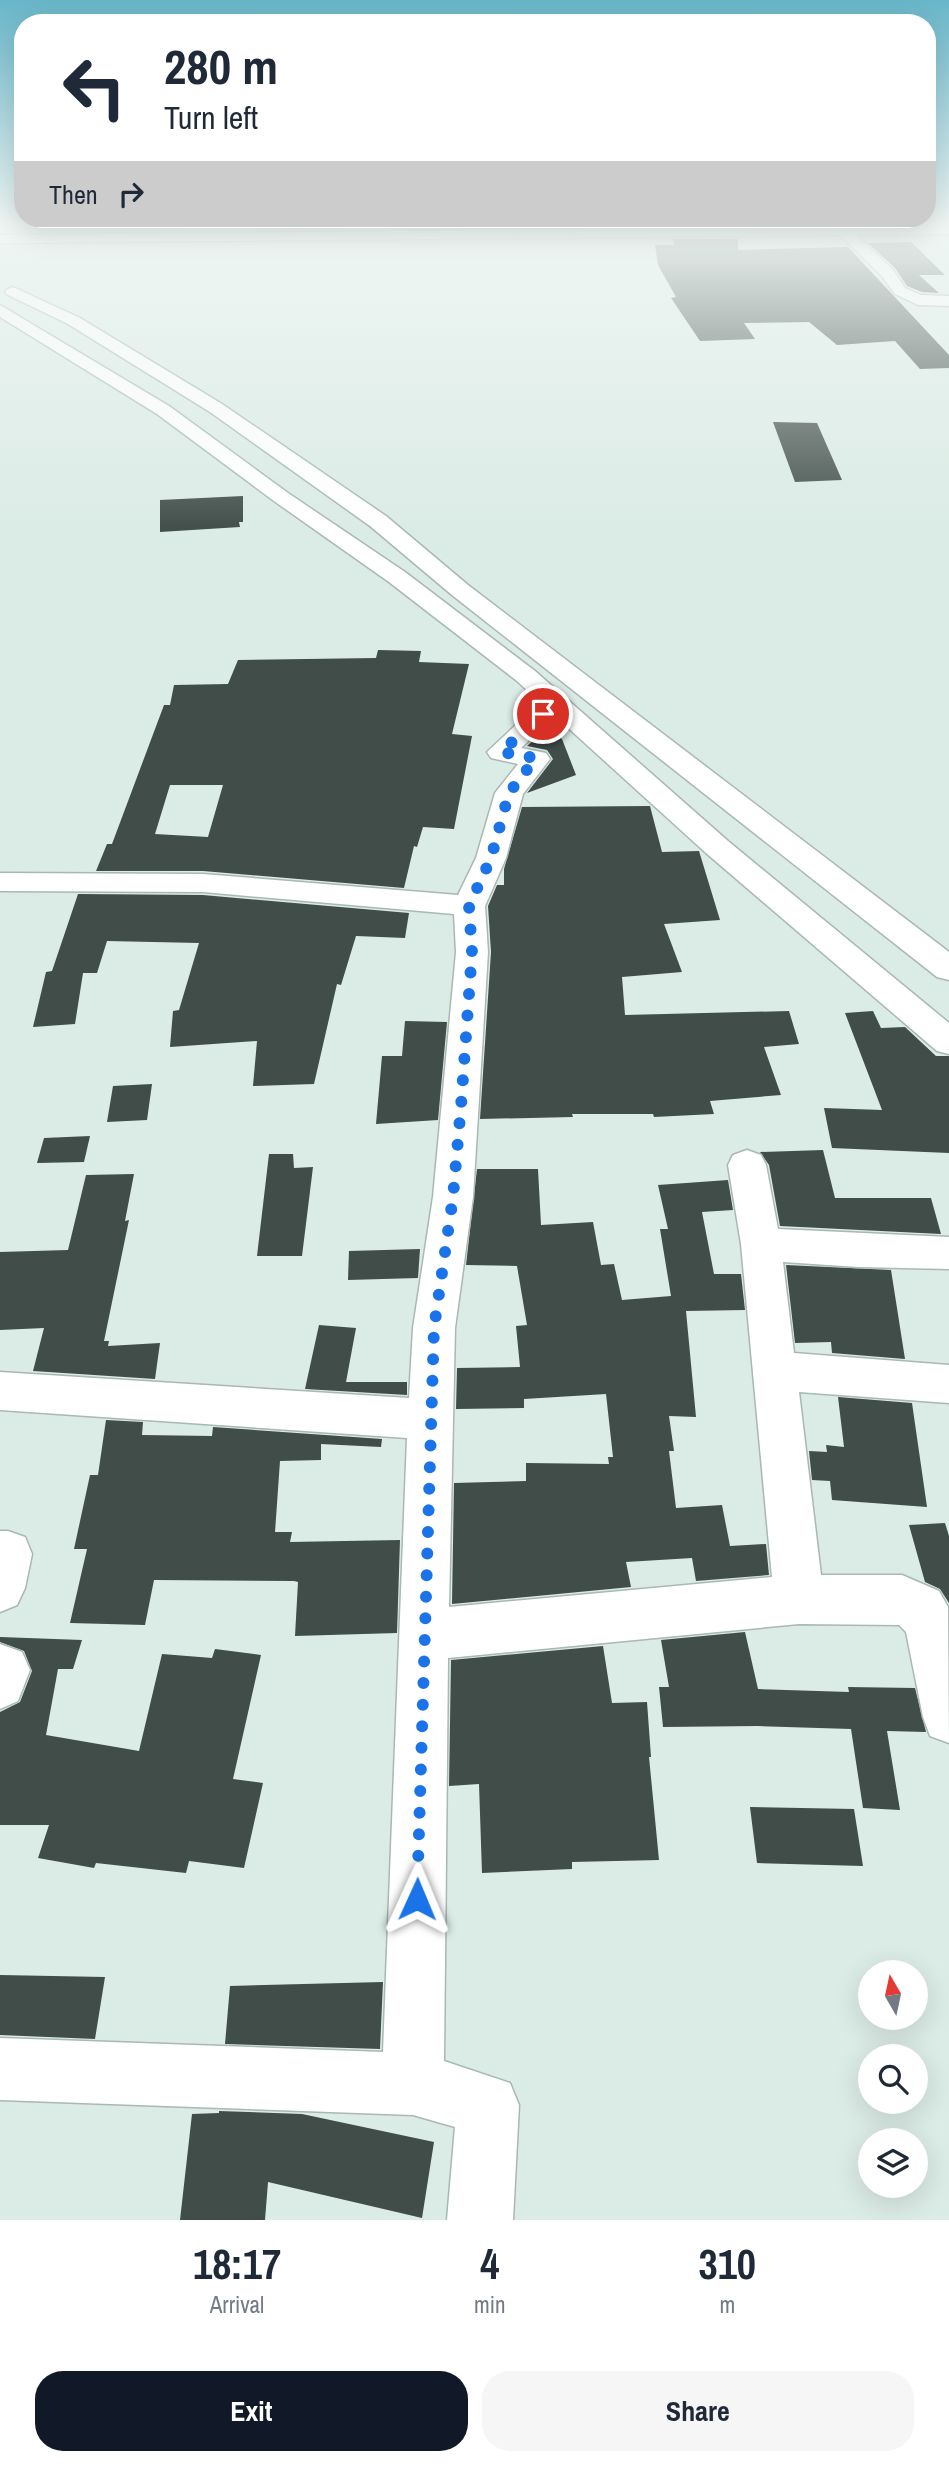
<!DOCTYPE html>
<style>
:root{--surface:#fff;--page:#f6f6f7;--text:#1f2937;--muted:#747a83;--accent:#111827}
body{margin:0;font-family:"Archivo Narrow",sans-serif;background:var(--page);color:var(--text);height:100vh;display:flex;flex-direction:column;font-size:26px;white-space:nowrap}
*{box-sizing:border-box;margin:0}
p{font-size:23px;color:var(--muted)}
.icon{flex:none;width:38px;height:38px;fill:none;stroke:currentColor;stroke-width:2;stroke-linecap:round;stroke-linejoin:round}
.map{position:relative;height:2220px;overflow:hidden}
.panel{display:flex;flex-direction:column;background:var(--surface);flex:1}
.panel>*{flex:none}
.banner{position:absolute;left:14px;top:14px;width:922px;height:214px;border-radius:28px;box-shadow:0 7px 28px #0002;background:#fff;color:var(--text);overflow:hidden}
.needle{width:46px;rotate:351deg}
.buttons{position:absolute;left:858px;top:1960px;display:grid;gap:14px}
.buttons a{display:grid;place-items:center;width:70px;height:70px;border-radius:50%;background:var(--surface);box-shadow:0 7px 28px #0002;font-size:35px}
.pin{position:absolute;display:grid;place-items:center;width:60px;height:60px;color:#fff;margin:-30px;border:4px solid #fff;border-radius:50%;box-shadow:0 2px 7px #0007}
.me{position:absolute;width:77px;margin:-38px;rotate:1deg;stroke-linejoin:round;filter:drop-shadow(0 0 5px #0008)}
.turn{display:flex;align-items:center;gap:24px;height:147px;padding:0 35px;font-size:32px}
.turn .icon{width:91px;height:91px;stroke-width:2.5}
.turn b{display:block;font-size:49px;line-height:60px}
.then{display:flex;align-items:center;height:66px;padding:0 35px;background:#0003;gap:14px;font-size:26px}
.eta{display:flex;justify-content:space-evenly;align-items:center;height:119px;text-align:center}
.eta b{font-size:42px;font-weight:800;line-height:49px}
.button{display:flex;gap:14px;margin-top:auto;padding:14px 35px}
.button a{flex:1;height:80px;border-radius:28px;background:var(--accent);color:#fff;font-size:28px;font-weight:800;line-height:80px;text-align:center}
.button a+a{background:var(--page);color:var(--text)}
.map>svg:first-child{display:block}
.building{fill:#404d49;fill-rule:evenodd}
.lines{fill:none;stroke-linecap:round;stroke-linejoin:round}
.street-casing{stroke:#a8b8b3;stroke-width:3}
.street{fill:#fff;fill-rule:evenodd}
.route{stroke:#1a73e8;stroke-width:12;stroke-dasharray:0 21.6}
</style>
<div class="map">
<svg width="949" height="2220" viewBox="0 0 949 2220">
<rect width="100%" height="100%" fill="#dbebe5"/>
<g class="building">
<polygon points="671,222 738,222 738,225 672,226"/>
<polygon points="673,239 738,239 738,250 848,247 949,355 949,368 920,369 895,341 837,345 809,322 744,323 755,339 700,341 671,298 676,297 658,265 655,245 674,245"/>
<polygon points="911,242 945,275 919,275 939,293 922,292 907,286 895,268 868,243"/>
<polygon points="773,422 817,423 842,480 795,482"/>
<polygon points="243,496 243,522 239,522 240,527 160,532 160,500"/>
<path d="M 378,650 L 421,651 L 419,662 L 469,664 L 452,734 L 472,736 L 454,829 L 423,827 L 417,847 L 414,846 L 404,888 L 203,871 L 96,871 L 107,844 L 112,844 L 164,705 L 170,705 L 174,685 L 228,684 L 238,660 L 376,658 ZM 170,785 L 223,785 L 208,837 L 155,834 Z"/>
<polygon points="547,728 562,739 576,775 527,793 553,759 547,750 527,746"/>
<polygon points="650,806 662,852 699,851 720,920 664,924 682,972 622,977 625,1015 789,1011 799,1044 764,1047 781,1095 710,1101 714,1114 654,1117 653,1114 572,1114 573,1117 480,1119 491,952 488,906 497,885 504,885 504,869 522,807"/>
<polygon points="78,894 203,895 409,913 405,938 356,936 341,985 337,984 314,1084 253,1086 257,1041 170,1047 173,1011 179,1010 199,943 107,941 97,973 83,973 75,1024 33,1027 46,972 52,971"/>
<polygon points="873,1011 881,1028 905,1027 936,1056 949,1056 949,1153 832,1148 824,1108 882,1110 845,1013"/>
<polygon points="405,1021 447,1022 438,1120 376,1124 382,1056 402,1056"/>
<polygon points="152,1084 147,1120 107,1122 113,1086"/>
<polygon points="90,1136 84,1162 37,1163 44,1138"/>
<polygon points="823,1150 835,1198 931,1198 941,1234 780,1226 769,1165 760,1152"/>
<polygon points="269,1154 293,1154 294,1168 313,1167 302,1256 257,1256"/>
<polygon points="477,1169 538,1169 541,1225 593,1222 601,1265 614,1264 622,1300 671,1296 660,1229 668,1229 658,1185 728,1180 733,1210 702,1212 714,1274 741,1274 745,1310 686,1311 696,1417 669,1416 674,1451 669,1451 676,1508 722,1505 730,1546 766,1544 769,1575 696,1581 692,1558 626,1562 631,1587 452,1604 454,1483 526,1481 526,1463 609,1464 608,1457 613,1457 606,1394 524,1399 524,1408 456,1409 457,1368 520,1367 516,1326 527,1325 517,1266 466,1265"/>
<polygon points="134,1174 125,1221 129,1220 104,1341 109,1341 108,1346 160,1343 155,1379 33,1371 44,1328 0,1330 0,1252 68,1250 86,1175"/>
<polygon points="420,1249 418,1278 348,1280 349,1251"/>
<polygon points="786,1265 891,1270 905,1359 832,1353 831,1342 795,1343"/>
<polygon points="319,1325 356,1328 346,1382 407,1382 407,1395 305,1389"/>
<polygon points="838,1397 912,1403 927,1507 832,1500 830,1481 812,1480 809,1451 827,1452 826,1445 844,1447"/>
<polygon points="106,1420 143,1422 142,1435 212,1436 213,1427 382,1439 381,1447 321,1444 321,1460 280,1461 275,1532 292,1532 290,1542 400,1540 397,1633 295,1636 298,1582 294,1581 154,1580 145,1625 70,1623 87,1549 74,1549 90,1475 98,1475"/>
<polygon points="945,1523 949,1536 949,1603 940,1589 925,1582 909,1525"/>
<polygon points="745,1632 758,1689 849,1692 848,1687 915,1688 926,1732 887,1731 900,1810 863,1808 851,1729 758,1726 663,1727 659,1687 669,1687 661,1640"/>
<polygon points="0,1637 82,1640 73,1669 58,1669 46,1735 139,1751 162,1654 212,1658 215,1649 261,1655 233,1779 263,1783 244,1868 189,1861 186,1873 96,1863 94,1868 38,1858 49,1825 0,1825 0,1712 20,1702 32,1671 24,1651 0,1642"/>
<polygon points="603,1646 612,1703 647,1702 651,1757 649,1757 659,1860 572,1862 572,1869 482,1873 479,1784 449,1786 451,1660"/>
<polygon points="750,1807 854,1809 863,1866 757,1863"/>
<polygon points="0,1975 105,1977 95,2039 0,2035"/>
<polygon points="383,1982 380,2049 225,2044 230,1986"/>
<polygon points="219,2111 302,2114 434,2142 422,2218 268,2182 265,2220 180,2220 192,2114 219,2113"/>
</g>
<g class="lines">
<defs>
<g id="street">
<polygon points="949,226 949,234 856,235 893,270 905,288 921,295 949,296 949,306 918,305 895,294 882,276 840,235 0,243 0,235"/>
<polygon points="13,287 80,318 222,404 386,516 468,585 949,952 949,980 937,977 452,595 370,526 210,412 68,324 8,295 5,292 8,289"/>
<polygon points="0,305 169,406 288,493 405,572 535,671 728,841 949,1023 949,1054 937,1051 706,853 555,716 521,748 546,753 550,759 523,794 506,858 485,906 488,952 473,1197 455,1328 449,1607 772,1577 741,1244 728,1165 733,1155 747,1150 761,1155 766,1165 778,1229 949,1237 949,1269 858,1267 783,1262 794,1353 949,1365 949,1403 799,1392 821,1575 902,1575 939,1591 948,1607 949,1743 930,1736 923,1717 906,1632 899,1625 799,1624 448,1658 444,2061 510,2083 519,2105 513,2220 447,2220 455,2127 413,2115 0,2100 0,2038 383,2052 407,1438 0,1410 0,1372 409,1398 413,1328 433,1197 456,952 454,914 203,892 0,891 0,873 203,874 458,895 476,858 495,793 518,764 491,758 487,752 534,708 545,707 517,681 389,582 274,501 157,414 0,317"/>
<polygon points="0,1531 8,1531 25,1537 32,1554 25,1588 17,1605 0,1612"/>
<polygon points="0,1644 22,1652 30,1670 18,1701 0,1709"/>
</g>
</defs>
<use href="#street" class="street-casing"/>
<use href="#street" class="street"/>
</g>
<linearGradient id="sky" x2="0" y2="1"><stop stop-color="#68b6c9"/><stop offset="0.42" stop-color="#eff6f3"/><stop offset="1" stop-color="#eff6f3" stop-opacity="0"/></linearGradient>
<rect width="949" height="533" fill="url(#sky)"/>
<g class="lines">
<polyline class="route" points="417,1899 434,1328 453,1197 461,1106 472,952 469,906 491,858 509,793 536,758 501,752 543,714"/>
</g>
</svg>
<div class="buttons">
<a><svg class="needle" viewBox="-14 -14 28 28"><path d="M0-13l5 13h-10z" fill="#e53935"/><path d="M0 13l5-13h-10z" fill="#747a83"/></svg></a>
<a><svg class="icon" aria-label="search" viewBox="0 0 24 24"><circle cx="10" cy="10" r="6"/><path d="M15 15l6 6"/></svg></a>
<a><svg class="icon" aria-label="layers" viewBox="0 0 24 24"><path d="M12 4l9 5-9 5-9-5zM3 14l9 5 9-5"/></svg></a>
</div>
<div class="pin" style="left:543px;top:714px;background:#d93025"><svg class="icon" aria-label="arrive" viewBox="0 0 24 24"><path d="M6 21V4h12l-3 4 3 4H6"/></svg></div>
<svg class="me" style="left:417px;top:1899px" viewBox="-20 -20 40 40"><path d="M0-17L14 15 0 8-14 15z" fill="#1a73e8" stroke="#fff" stroke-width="4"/></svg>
<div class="banner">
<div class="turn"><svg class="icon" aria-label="left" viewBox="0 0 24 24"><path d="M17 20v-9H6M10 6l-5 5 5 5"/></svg><div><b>280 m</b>Turn left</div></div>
<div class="then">Then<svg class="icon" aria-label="right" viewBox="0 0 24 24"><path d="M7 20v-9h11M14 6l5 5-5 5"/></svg></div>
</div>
</div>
<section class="panel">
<div class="eta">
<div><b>18:17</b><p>Arrival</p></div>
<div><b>4</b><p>min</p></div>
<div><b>310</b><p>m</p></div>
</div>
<div class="button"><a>Exit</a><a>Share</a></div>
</section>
